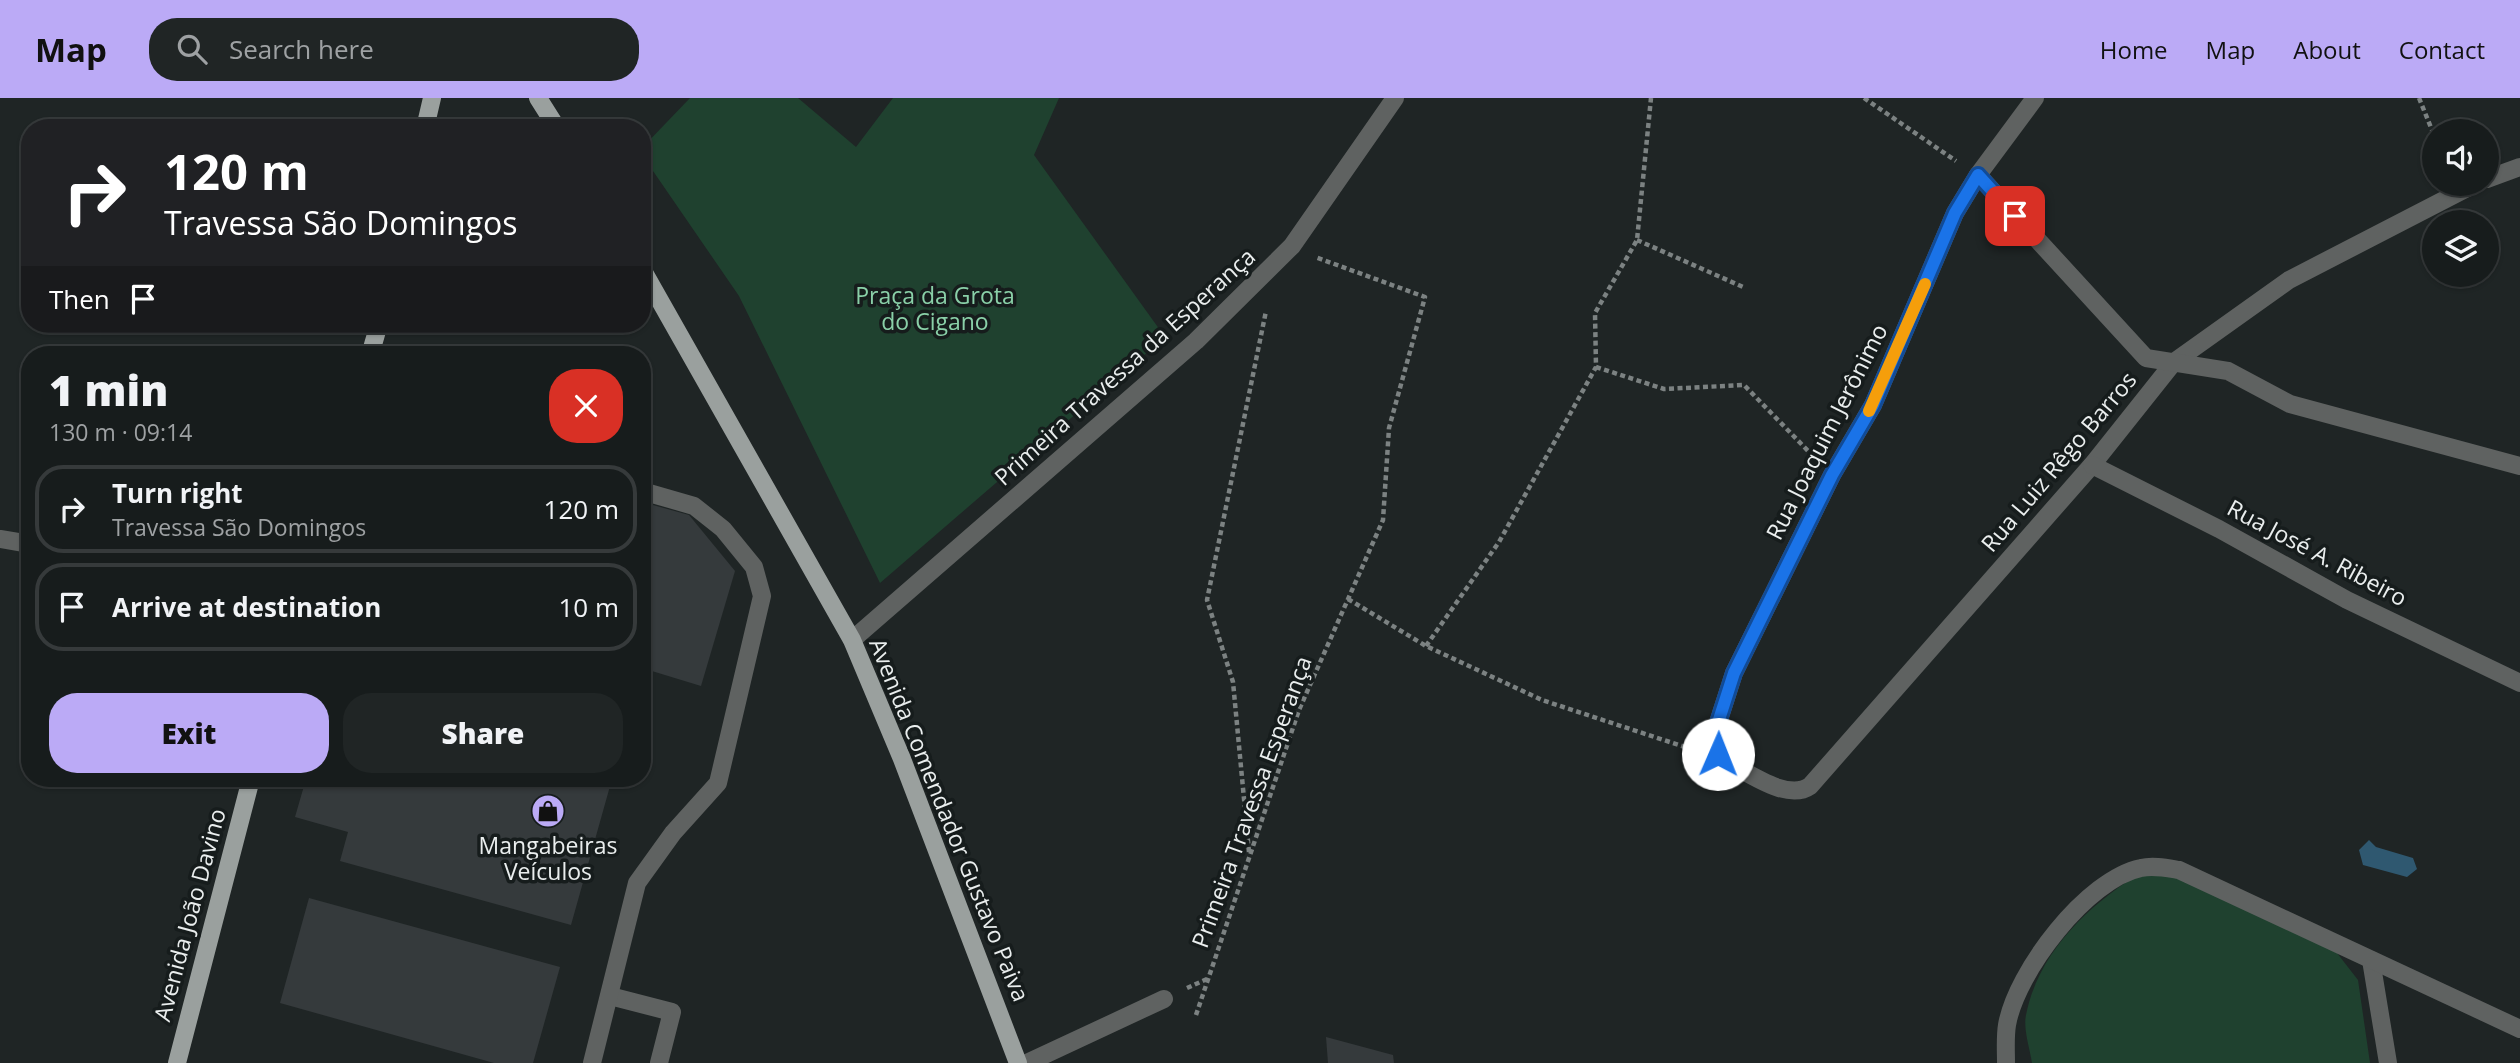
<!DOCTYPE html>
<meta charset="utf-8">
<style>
:root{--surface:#171c1c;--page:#202525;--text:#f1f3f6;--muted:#9ea1a3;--line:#363a3b;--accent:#bbaaf6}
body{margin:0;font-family:"Open Sans",sans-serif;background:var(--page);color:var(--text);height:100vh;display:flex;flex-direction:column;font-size:26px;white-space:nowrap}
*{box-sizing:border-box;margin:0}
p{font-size:23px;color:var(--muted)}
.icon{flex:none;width:38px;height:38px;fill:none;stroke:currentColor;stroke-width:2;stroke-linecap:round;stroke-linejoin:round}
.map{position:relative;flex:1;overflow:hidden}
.details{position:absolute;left:21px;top:248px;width:630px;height:441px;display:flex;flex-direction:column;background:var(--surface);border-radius:28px;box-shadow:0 2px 5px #0004,0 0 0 2px var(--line)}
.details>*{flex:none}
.guide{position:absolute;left:21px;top:21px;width:630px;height:214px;border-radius:28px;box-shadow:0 2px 5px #0004,0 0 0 2px var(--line);background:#202124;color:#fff;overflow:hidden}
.buttons{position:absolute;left:2422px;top:21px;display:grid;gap:14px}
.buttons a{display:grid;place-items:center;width:77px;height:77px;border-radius:50%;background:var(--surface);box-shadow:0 2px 5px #0004,0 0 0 2px var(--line);font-size:35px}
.pin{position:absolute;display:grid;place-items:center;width:60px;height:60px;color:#fff;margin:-30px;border-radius:14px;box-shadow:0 4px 10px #0006}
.me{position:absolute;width:77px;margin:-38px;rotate:1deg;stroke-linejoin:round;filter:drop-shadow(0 0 5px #0008)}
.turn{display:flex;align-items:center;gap:24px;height:147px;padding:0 28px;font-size:32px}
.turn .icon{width:91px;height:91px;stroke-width:2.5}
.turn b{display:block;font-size:49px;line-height:60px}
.then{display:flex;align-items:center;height:66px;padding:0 28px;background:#0003;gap:14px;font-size:26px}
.round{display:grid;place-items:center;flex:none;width:74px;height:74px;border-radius:28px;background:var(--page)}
.head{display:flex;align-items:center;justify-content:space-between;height:119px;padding:0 28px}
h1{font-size:42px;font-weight:800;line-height:52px}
.action{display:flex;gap:14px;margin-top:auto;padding:14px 28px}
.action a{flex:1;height:80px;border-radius:28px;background:var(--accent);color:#111;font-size:28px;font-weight:800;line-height:80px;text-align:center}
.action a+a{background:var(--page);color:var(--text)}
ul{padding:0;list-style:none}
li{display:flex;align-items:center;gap:21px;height:88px;margin:0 14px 10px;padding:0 14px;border:4px solid var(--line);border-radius:28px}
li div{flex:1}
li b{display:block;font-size:26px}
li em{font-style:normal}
header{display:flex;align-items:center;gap:42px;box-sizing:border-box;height:98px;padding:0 35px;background:var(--accent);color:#111}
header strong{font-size:33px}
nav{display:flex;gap:38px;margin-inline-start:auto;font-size:24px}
.search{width:490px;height:63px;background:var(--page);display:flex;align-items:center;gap:18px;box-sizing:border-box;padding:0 24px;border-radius:28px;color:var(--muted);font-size:26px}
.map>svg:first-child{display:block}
.green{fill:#1f412f}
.water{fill:#2f5870}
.building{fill:#353a3c}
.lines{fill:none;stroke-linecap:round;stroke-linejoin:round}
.path{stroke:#7c8282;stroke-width:4.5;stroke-dasharray:5 3.5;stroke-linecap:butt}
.lane{stroke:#5f6261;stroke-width:18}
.street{stroke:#5f6261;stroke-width:18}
.primary{stroke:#9aa09e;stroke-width:18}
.route-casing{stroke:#114b97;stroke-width:18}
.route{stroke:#1a73e8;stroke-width:12}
.slow{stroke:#f59e0b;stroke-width:12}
.labels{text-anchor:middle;stroke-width:7;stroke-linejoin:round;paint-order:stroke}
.park-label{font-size:23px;fill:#8ad0a8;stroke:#161c1c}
.street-label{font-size:23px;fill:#eaeeee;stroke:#161c1c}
.poi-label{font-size:23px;fill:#eaeeee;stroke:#161c1c}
</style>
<header>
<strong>Map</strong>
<div class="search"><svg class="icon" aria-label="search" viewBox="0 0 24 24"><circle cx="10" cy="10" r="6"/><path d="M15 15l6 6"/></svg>Search here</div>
<nav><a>Home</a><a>Map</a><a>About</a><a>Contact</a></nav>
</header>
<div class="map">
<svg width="2520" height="965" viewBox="0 0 2520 965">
<rect width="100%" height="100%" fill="#1f2525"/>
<g class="green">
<polygon points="690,0 798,0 856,49 893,0 1059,0 1034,57 1165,239 880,485 739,198 642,57 642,50"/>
<path d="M 2145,772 L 2187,779 L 2337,855 L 2358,882 L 2370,965 L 2032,965 C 2030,951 2023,931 2026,917 C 2039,852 2091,805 2145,772 Z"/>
</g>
<polygon class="water" points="2369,742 2376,749 2413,760 2417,771 2407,779 2363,767 2359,752"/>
<g class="building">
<polygon points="642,404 689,417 735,473 701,588 642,570"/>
<polygon points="306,681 612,681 571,827 340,763 348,734 295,719"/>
<polygon points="309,800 560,869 533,965 494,965 280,905"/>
<polygon points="1326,939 1393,957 1394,965 1328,965"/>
</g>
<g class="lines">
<g class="path">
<polyline points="1864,0 1956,63"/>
<polyline points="2419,0 2434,37"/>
<polyline points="1637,142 1743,189"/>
<polyline points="1596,269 1664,291 1744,287 1813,358"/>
<polyline points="1348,501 1426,548 1542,602 1691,651"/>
<polyline points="1426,548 1499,444 1596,269 1595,215 1637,142 1651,0"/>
<polyline points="1249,754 1233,584 1207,502 1266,213"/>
<polyline points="1187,890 1207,881"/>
<polyline points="1196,917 1299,612 1383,422 1389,330 1425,199 1315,159"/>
</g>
<g class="lane">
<polyline points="610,898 672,914 659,965"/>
<polyline points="592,965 637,785 673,735 718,685 762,498 754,469 723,431 694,408 642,393"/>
</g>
<g class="street">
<path d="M 2035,0 L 1978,77 L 1955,115 L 1873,307 L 1832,377 L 1734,575 L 1716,631 L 1719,655 L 1725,663 C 1748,674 1787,704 1810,688 L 2092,367 L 2174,264 L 2289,182 L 2475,86"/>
<polyline points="1978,77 2146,260 2228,273 2290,306 2520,368"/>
<polyline points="2487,81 2520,69"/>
<polyline points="2092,367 2219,431 2347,502 2520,585"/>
<polyline points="0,441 30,446"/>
<polyline points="852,542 1196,243 1292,148 1395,0"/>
<polyline points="2371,862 2388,965"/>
<polyline points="1027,965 1164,901"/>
<path d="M 2006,965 C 2006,953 2005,939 2007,927 C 2016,874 2087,781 2141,770 C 2153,767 2167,770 2179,772 L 2520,931"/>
</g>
<g class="primary">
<polyline points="538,0 557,30"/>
<polyline points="425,30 432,0"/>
<polyline points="642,171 852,542 902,661 1018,965"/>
<polyline points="370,257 379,226"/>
<polyline points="177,965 251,681"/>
</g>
</g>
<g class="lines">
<defs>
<polyline id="route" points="1718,656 1716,631 1734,575 1832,377 1873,307 1955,115 1978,77 2015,118"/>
</defs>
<use href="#route" class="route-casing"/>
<use href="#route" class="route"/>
<polyline class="slow" points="1869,313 1925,186"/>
</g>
<defs>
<symbol id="shop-disc" viewBox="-11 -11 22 22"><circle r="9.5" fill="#bbaaf6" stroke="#161c1c"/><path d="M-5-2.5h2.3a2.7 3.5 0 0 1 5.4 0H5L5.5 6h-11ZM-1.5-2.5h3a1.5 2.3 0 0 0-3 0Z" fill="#111"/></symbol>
</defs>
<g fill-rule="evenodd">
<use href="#shop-disc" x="529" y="694" width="38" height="38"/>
</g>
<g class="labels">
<g class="park-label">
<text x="935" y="206">Praça da Grota<tspan x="935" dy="26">do Cigano</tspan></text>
</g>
<g class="street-label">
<text transform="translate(1125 269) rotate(-42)" y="8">Primeira Travessa da Esperança</text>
<text transform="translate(1827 334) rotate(-63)" y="8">Rua Joaquim Jerônimo</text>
<text transform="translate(2059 364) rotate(-50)" y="8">Rua Luiz Rêgo Barros</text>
<text transform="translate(2317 455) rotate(28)" y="8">Rua José A. Ribeiro</text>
<text transform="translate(1252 704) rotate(-70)" y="8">Primeira Travessa Esperança</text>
<text transform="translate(949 722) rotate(68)" y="8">Avenida Comendador Gustavo Paiva</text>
<text transform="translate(190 817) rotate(-75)" y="8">Avenida João Davino</text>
</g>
<g class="poi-label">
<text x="548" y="756">Mangabeiras<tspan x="548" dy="26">Veículos</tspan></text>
</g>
</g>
</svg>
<div class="buttons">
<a><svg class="icon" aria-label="sound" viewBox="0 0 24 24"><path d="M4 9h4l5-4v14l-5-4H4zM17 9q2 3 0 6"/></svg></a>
<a><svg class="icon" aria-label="layers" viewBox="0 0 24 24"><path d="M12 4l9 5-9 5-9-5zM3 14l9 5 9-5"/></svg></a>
</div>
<div class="pin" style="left:2015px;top:118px;background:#d93025"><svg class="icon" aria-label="arrive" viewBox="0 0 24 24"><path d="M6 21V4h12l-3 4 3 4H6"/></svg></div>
<svg class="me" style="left:1718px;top:656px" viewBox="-20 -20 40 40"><circle r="19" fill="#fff"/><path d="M0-13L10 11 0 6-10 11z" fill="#1a73e8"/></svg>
<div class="guide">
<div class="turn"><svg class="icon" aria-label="right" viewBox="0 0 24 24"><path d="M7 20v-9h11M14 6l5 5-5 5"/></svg><div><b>120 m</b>Travessa São Domingos</div></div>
<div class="then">Then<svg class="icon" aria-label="arrive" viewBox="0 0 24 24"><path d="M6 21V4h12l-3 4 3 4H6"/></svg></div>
</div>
<section class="details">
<div class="head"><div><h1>1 min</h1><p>130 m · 09:14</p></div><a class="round" style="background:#d93025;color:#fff"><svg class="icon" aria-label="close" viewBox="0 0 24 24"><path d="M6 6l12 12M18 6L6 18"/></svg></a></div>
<ul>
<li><svg class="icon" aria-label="right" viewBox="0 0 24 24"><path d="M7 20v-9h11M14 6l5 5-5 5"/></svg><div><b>Turn right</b><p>Travessa São Domingos</p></div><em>120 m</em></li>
<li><svg class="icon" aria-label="arrive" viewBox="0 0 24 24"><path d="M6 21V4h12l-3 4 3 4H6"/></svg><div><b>Arrive at destination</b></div><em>10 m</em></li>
</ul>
<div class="action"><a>Exit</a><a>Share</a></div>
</section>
</div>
